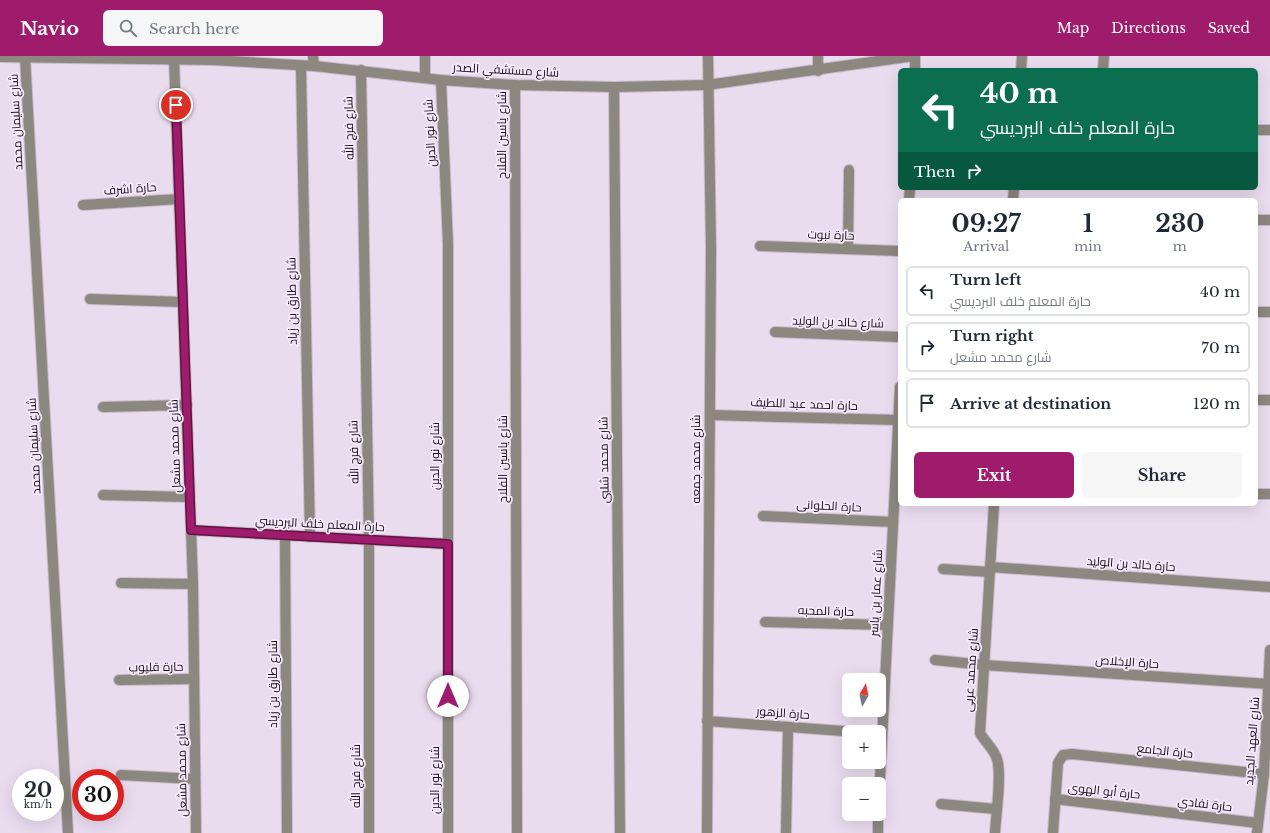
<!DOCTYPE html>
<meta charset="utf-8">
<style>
:root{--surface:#fff;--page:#f6f6f7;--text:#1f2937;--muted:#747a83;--line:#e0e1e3;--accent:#9f1c6d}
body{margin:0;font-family:"Libre Baskerville",Cairo,serif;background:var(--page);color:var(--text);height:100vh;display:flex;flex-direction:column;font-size:15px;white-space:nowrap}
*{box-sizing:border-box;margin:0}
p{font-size:13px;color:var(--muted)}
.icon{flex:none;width:22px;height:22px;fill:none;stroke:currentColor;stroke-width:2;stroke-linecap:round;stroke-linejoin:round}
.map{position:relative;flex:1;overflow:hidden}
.sheet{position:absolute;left:898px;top:142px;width:360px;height:308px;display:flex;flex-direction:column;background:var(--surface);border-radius:6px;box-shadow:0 4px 16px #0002}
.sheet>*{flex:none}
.hud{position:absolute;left:898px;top:12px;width:360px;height:122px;border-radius:6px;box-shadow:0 4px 16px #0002;background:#0b6e4f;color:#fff;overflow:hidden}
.needle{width:26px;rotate:9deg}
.controls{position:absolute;left:842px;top:617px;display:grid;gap:8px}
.controls a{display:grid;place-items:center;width:44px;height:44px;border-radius:6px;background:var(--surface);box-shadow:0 4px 16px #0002;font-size:20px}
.speed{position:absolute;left:12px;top:713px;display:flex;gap:8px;font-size:20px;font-weight:700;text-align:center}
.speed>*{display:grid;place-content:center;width:52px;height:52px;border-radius:50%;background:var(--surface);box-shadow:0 4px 16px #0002;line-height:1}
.speed small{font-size:10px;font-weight:400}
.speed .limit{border:6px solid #d22;background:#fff;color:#111}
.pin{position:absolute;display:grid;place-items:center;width:34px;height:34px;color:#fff;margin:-17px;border:2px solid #fff;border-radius:50%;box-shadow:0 1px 4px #0007}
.me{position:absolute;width:44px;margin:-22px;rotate:0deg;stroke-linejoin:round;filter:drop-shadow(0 0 3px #0008)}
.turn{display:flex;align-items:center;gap:14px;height:84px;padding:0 16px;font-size:18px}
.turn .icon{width:52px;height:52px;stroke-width:2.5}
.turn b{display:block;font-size:28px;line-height:34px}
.then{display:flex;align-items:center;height:38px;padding:0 16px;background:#0003;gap:8px;font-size:15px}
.eta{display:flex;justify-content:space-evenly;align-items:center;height:68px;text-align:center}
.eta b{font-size:24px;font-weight:800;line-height:28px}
.action{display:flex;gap:8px;margin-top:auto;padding:8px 16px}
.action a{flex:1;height:46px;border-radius:6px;background:var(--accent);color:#fff;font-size:16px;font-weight:800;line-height:46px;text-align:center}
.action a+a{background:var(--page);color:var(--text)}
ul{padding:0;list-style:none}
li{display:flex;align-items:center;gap:12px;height:50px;margin:0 8px 6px;padding:0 8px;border:2px solid var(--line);border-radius:6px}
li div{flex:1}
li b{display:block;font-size:15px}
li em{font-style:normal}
header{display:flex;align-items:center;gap:24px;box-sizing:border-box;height:56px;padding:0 20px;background:var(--accent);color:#fff}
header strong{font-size:19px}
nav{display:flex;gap:22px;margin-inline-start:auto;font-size:14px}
.search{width:280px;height:36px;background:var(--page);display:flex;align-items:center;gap:10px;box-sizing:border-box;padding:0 14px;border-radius:6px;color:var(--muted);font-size:15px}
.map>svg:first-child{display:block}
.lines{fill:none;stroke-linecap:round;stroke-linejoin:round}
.minor-casing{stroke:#c6bbcb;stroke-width:12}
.minor{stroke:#8c877f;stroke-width:10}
.route-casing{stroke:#671247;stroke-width:10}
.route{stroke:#9f1c6d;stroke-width:7}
.labels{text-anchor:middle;stroke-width:3.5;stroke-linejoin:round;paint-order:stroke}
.street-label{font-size:12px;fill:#0f0b11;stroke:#f6e9fc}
</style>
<header>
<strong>Navio</strong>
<div class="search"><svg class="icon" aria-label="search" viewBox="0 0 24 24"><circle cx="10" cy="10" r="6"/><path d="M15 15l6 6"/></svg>Search here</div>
<nav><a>Map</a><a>Directions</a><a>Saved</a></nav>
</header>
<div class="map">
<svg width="1270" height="777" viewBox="0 0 1270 777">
<rect width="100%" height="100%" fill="#e9dcef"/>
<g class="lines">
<defs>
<g id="minor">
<polyline points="313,0 314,10"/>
<polyline points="425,0 425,22"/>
<polyline points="0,1 213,4 314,10 441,24 515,29 614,31 707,29 914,0"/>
<polyline points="25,1 68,777"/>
<polyline points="174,3 193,528 196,777"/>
<polyline points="301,10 310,481"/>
<polyline points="361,14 369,484 369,777"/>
<polyline points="915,14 915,0"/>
<polyline points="1021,14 1022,0"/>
<polyline points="1103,14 1104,0"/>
<polyline points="818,15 818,0"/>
<polyline points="441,24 448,188 448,777"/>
<polyline points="515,29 517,777"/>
<polyline points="614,31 620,777"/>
<polyline points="1256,74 1270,74"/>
<polyline points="909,144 910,132"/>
<polyline points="1013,144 1014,132"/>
<polyline points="83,149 179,143"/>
<polyline points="1256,164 1270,164"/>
<polyline points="760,190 900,195"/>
<polyline points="848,193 849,114"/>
<polyline points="90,243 183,246"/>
<polyline points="1256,256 1270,256"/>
<polyline points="775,276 900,281"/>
<polyline points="1256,344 1270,344"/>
<polyline points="103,351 187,349"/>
<polyline points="710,359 898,364"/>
<polyline points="1256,438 1270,438"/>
<polyline points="103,439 190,441"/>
<path d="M 994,448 L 980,677 C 985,686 994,693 997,703 C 1002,719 996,758 995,777"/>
<polyline points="763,460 893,466"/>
<polyline points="191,474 448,488"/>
<polyline points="285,480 287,777"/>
<polyline points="990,511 1270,531"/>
<polyline points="943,513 990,516"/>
<polyline points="121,527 193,528"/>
<polyline points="765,566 887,569"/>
<polyline points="935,604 984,609 1269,628"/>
<polyline points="119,624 194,623"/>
<polyline points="707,665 857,676"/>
<polyline points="121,719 195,723"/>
<polyline points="1055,743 1258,767"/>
<polyline points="879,744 900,331"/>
<polyline points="941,748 996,753"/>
<polyline points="707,777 711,193 708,0"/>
<polyline points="786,777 788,671"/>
<polyline points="878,777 878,758"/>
<polyline points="1053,777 1058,707 1063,699 1072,698 1264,718"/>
<polyline points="1257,777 1264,718 1270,594"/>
</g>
</defs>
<use href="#minor" class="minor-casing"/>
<use href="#minor" class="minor"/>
</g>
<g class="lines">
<defs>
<polyline id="route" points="176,49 191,474 448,488 448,640"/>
</defs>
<use href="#route" class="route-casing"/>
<use href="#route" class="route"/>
</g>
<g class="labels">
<g class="street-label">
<text transform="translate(506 14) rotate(3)" y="4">شارع مستشفي الصدر</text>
<text transform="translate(16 66) rotate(-93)" y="4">شارع سليمان محمد</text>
<text transform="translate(349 72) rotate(-91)" y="4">شارع فرج الله</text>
<text transform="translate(430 77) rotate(-93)" y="4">شارع نور الدين</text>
<text transform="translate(502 79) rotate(-90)" y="4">شارع ياسين الفلاح</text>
<text transform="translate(130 133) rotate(-4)" y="4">حارة اشرف</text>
<text transform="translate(831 179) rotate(2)" y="4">حارة نبوت</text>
<text transform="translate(292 245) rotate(-91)" y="4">شارع طارق بن زياد</text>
<text transform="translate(838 266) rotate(2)" y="4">شارع خالد بن الوليد</text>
<text transform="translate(804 348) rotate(2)" y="4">حارة احمد عبد اللطيف</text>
<text transform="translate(34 390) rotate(-93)" y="4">شارع سليمان محمد</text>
<text transform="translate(175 390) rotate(-92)" y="4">شارع محمد مشعل</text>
<text transform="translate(354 396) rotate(-91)" y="4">شارع فرج الله</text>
<text transform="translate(435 400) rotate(-90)" y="4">شارع نور الدين</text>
<text transform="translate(503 403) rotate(-90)" y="4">شارع ياسين الفلاح</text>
<text transform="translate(696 403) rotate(-90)" y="4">شارع محمد جمعه</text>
<text transform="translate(604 404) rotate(-91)" y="4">شارع محمد شلبى</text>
<text transform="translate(829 450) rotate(3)" y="4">حارة الحلوانى</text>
<text transform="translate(320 468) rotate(3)" y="4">حارة المعلم خلف البرديسي</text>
<text transform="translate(1131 508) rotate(4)" y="4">حارة خالد بن الوليد</text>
<text transform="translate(876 537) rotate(-87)" y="4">شارع عمار بن ياسر</text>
<text transform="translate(826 555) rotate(2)" y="4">حارة المحبه</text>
<text transform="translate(1127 606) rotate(4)" y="4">حارة الإخلاص</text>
<text transform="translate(156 611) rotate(-1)" y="4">حارة قليوب</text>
<text transform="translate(971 614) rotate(-86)" y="4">شارع محمد عربى</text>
<text transform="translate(273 628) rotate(-90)" y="4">شارع طارق بن زياد</text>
<text transform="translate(783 657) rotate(4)" y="4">حارة الزهور</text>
<text transform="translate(1252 685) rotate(-86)" y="4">شارع العهد الجديد</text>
<text transform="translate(1165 695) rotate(6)" y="4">حارة الجامع</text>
<text transform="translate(182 714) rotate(-91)" y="4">شارع محمد مشعل</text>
<text transform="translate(356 720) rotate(-90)" y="4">شارع فرج الله</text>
<text transform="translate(435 724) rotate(-90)" y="4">شارع نور الدين</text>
<text transform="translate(1104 735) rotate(6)" y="4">حارة أبو الهوى</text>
<text transform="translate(1205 748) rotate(7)" y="4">حارة نفادي</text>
</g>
</g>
</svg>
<div class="controls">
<a><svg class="needle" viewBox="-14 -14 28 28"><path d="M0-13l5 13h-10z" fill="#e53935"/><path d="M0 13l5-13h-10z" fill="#747a83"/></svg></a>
<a>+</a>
<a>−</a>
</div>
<div class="speed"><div>20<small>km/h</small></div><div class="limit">30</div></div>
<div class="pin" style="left:176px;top:49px;background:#d93025"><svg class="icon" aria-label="arrive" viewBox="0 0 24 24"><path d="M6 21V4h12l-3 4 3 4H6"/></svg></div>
<svg class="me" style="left:448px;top:640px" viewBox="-20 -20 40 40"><circle r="19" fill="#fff"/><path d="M0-13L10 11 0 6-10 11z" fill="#9f1c6d"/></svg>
<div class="hud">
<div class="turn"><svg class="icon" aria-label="left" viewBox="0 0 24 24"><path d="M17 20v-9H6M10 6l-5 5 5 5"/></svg><div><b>40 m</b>حارة المعلم خلف البرديسي</div></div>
<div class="then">Then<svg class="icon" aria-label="right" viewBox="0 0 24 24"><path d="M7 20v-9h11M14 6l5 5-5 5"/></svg></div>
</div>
<section class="sheet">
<div class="eta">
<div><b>09:27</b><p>Arrival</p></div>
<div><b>1</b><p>min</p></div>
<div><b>230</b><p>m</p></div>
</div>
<ul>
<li><svg class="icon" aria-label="left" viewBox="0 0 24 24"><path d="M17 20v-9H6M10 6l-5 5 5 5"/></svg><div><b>Turn left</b><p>حارة المعلم خلف البرديسي</p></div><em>40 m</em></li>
<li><svg class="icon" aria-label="right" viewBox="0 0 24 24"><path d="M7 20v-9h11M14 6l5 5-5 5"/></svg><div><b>Turn right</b><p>شارع محمد مشعل</p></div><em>70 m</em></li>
<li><svg class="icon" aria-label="arrive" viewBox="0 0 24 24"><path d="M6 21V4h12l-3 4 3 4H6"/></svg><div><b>Arrive at destination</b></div><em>120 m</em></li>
</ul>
<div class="action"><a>Exit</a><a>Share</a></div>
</section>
</div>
